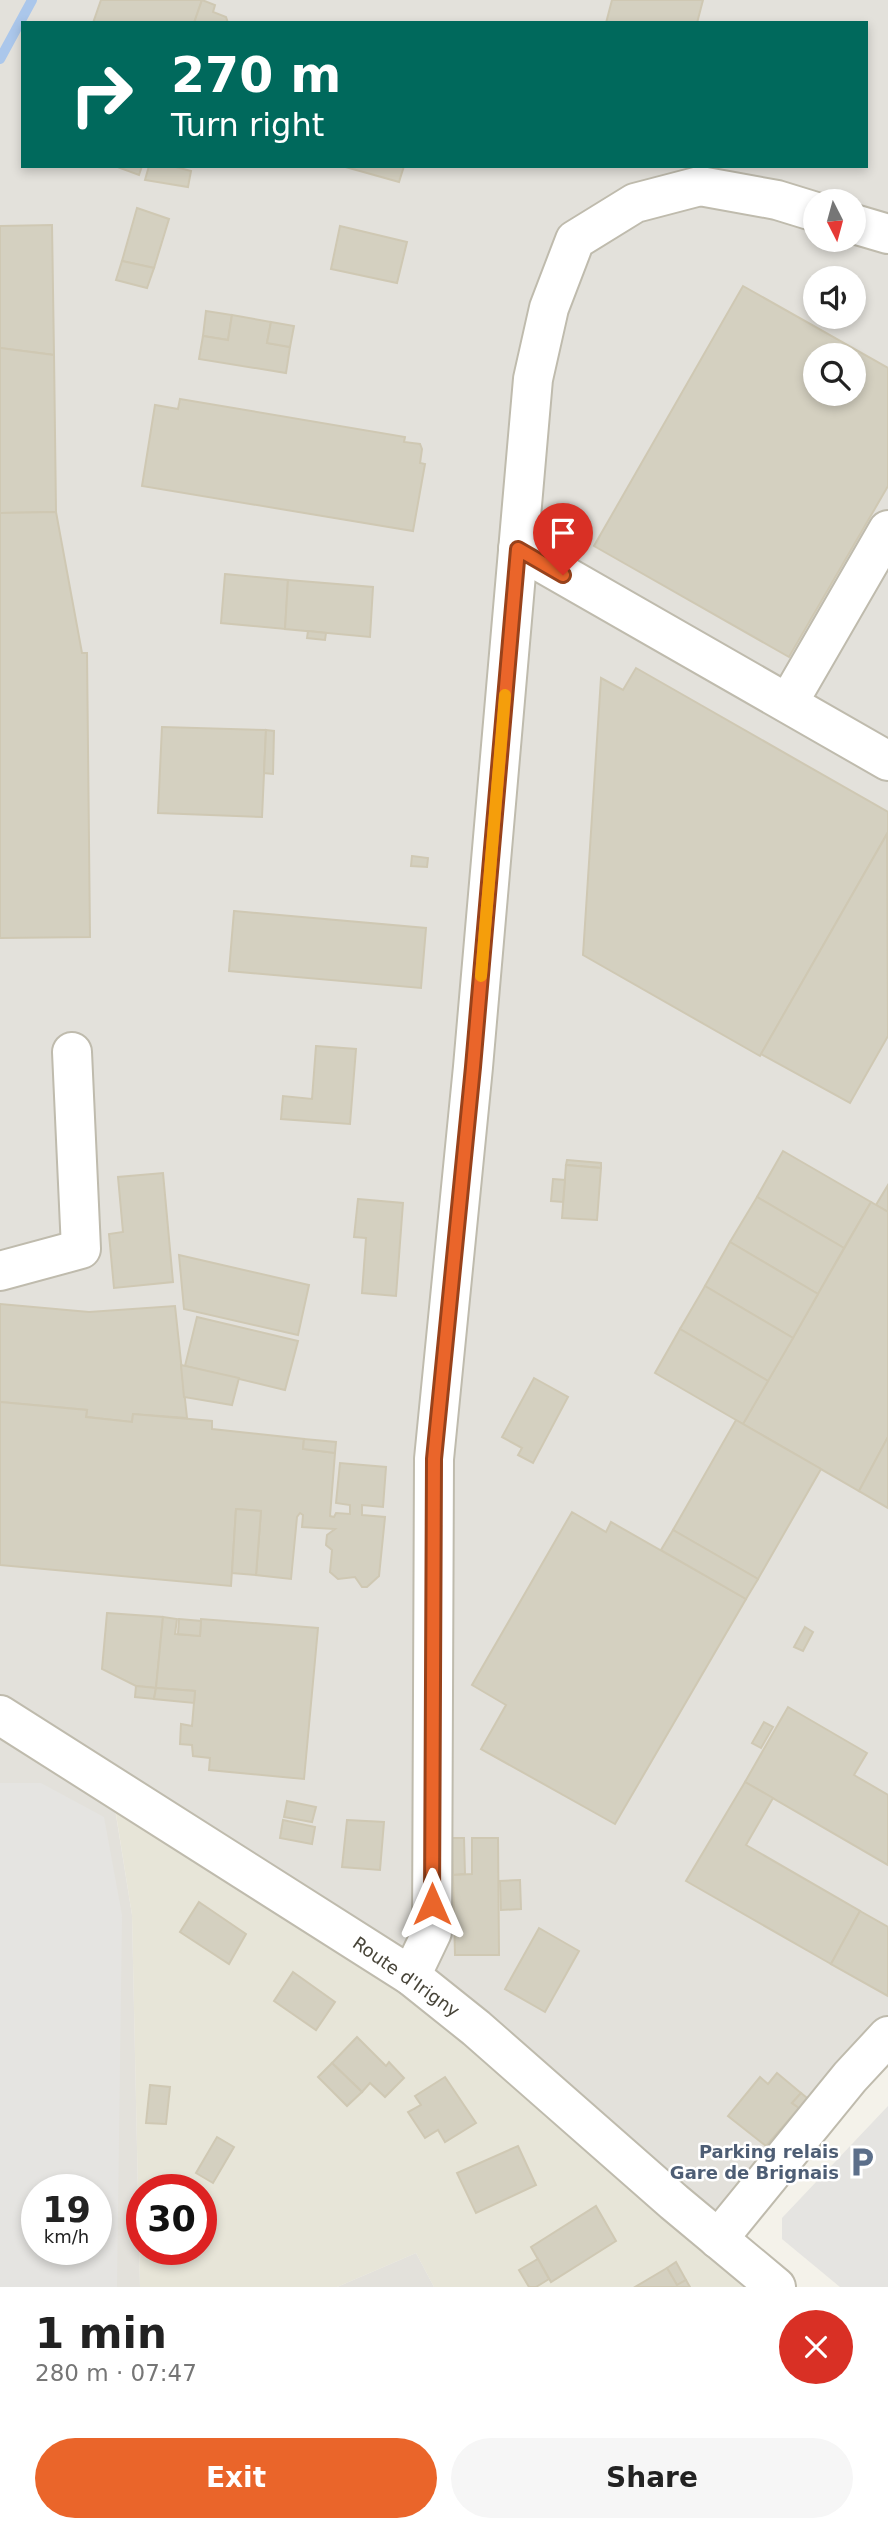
<!DOCTYPE html>
<meta charset="utf-8">
<style>
:root{--surface:#fff;--page:#f6f6f6;--text:#222;--muted:#767676;--accent:#ea652a}
body{margin:0;font-family:"DejaVu Sans",sans-serif;background:var(--page);color:var(--text);height:100vh;display:flex;flex-direction:column;font-size:26px;white-space:nowrap}
*{box-sizing:border-box;margin:0}
p{font-size:23px;color:var(--muted)}
.icon{flex:none;width:38px;height:38px;fill:none;stroke:currentColor;stroke-width:2;stroke-linecap:round;stroke-linejoin:round}
.map{position:relative;height:2287px;overflow:hidden}
.drawer{display:flex;flex-direction:column;background:var(--surface);flex:1}
.drawer>*{flex:none}
.top-card{position:absolute;left:21px;top:21px;width:847px;height:147px;border-radius:0px;box-shadow:0 4px 10px #0003;background:#00695c;color:#fff;overflow:hidden}
.needle{width:46px;rotate:174deg}
.buttons{position:absolute;left:803px;top:189px;display:grid;gap:14px}
.buttons a{display:grid;place-items:center;width:63px;height:63px;border-radius:50%;background:var(--surface);box-shadow:0 4px 10px #0003;font-size:35px}
.speed{position:absolute;left:21px;top:2174px;display:flex;gap:14px;font-size:35px;font-weight:700;text-align:center}
.speed>*{display:grid;place-content:center;width:91px;height:91px;border-radius:50%;background:var(--surface);box-shadow:0 4px 10px #0003;line-height:1}
.speed small{font-size:18px;font-weight:400}
.speed .limit{border:10px solid #d22;background:#fff;color:#111}
.pin{position:absolute;display:grid;place-items:center;width:60px;height:60px;color:#fff;margin:-72px -30px;border-radius:50% 50% 50% 0;rotate:-45deg;box-shadow:0 0 7px #0007}
.pin .icon{rotate:45deg}
.me{position:absolute;width:77px;margin:-38px;rotate:0deg;stroke-linejoin:round;filter:drop-shadow(0 0 5px #0008)}
.turn{display:flex;align-items:center;gap:24px;height:147px;padding:0 35px;font-size:32px}
.turn .icon{width:91px;height:91px;stroke-width:2.5}
.turn b{display:block;font-size:49px;line-height:60px}
.round{display:grid;place-items:center;flex:none;width:74px;height:74px;border-radius:37px;background:var(--page)}
.overview{display:flex;align-items:center;justify-content:space-between;height:119px;padding:0 35px}
h1{font-size:42px;font-weight:600;line-height:52px}
.action{display:flex;gap:14px;margin-top:auto;padding:14px 35px}
.action a{flex:1;height:80px;border-radius:42px;background:var(--accent);color:#fff;font-size:28px;font-weight:600;line-height:80px;text-align:center}
.action a+a{background:var(--page);color:var(--text)}
.map>svg:first-child{display:block}
.residential{fill:#e7e5d8;fill-rule:evenodd}
.industrial{fill:#e3e1db;fill-rule:evenodd}
.parking{fill:#e5e4e1;fill-rule:evenodd}
.lines{fill:none;stroke-linecap:round;stroke-linejoin:round}
.stream{stroke:#abc7eb;stroke-width:10}
.building{fill:#d4d0c0;stroke:#cfc8b3;stroke-width:2;fill-rule:evenodd}
.minor-casing{stroke:#bfbbad;stroke-width:42}
.minor{stroke:#fff;stroke-width:38}
.route-casing{stroke:#98421b;stroke-width:18}
.route{stroke:#ea652a;stroke-width:12}
.slow{stroke:#f59e0b;stroke-width:12}
.labels{text-anchor:middle;stroke-width:5;stroke-linejoin:round;paint-order:stroke}
.street-label{font-size:18px;fill:#474438;stroke:#fff}
.service-label{font-size:18px;font-weight:bold;fill:#4e5e75;stroke:#fff;text-anchor:end}
</style>
<div class="map">
<svg width="888" height="2287" viewBox="0 0 888 2287">
<rect width="100%" height="100%" fill="#f4f2ea"/>
<path class="residential" d="M 115,1808 L 408,1988 L 702,2245 L 743,2287 L 434,2287 L 416,2253 L 337,2287 L 140,2287 L 132,1915 ZM 142,2189 L 201,2189 L 201,2249 L 142,2249 Z"/>
<g class="industrial">
<path d="M 0,0 L 888,0 L 888,2025 L 702,2245 L 408,1988 L 115,1809 L 132,1915 L 140,2287 L 0,2287 ZM 23,23 L 866,23 L 866,166 L 23,166 ZM 816,201 L 854,201 L 854,240 L 816,240 ZM 816,278 L 854,278 L 854,317 L 816,317 ZM 816,355 L 854,355 L 854,394 L 816,394 ZM 37,2189 L 96,2189 L 96,2249 L 37,2249 Z"/>
<polygon points="416,2253 434,2287 337,2287"/>
</g>
<g class="parking">
<path d="M 0,1783 L 41,1783 L 104,1817 L 122,1915 L 117,2287 L 0,2287 ZM 37,2189 L 96,2189 L 96,2249 L 37,2249 Z"/>
<polygon points="888,2106 888,2287 840,2287 782,2239 782,2218"/>
</g>
<g class="lines">
<polyline class="stream" points="0,59 32,0"/>
</g>
<g class="building">
<polygon points="101,0 202,0 194,23 93,23"/>
<polygon points="202,0 215,5 213,12 226,17 228,23 194,23"/>
<polygon points="612,0 703,0 697,23 606,23"/>
<polygon points="115,166 142,166 139,175"/>
<polygon points="149,166 172,166 191,171 188,187 145,180"/>
<polygon points="342,166 404,166 399,182"/>
<polygon points="137,208 169,219 154,268 122,261"/>
<polygon points="52,225 54,355 0,348 0,226"/>
<polygon points="340,226 407,242 397,283 331,269"/>
<polygon points="122,261 154,268 147,288 116,280"/>
<path d="M 743,286 L 888,368 L 888,486 L 789,657 L 594,546 ZM 816,355 L 854,355 L 854,394 L 816,394 Z"/>
<polygon points="206,311 232,315 228,340 203,336"/>
<polygon points="232,315 271,322 267,343 290,347 286,373 199,359 203,336 228,340"/>
<polygon points="271,322 294,326 290,347 267,343"/>
<polygon points="0,348 54,355 56,512 0,513"/>
<polygon points="180,399 405,437 404,442 420,444 422,449 420,463 425,464 413,531 142,486 155,405 178,409"/>
<polygon points="56,512 82,653 87,653 90,937 0,938 0,513"/>
<polygon points="225,574 288,580 285,629 221,623"/>
<polygon points="288,580 373,587 370,637 285,629"/>
<polygon points="308,631 326,633 325,640 307,638"/>
<polygon points="636,668 888,812 888,832 760,1056 583,955 601,678 623,690"/>
<polygon points="162,727 266,730 262,817 158,813"/>
<polygon points="266,730 274,731 273,774 264,773"/>
<polygon points="887,834 888,1036 850,1103 761,1054"/>
<polygon points="412,856 428,858 427,867 411,866"/>
<polygon points="234,911 426,928 421,988 229,971"/>
<polygon points="316,1046 356,1049 350,1124 281,1119 283,1096 312,1099"/>
<polygon points="783,1151 871,1202 844,1248 757,1197"/>
<polygon points="567,1160 601,1163 601,1168 566,1165"/>
<polygon points="566,1165 601,1168 597,1220 562,1218"/>
<polygon points="163,1173 173,1282 114,1288 109,1234 123,1232 118,1177"/>
<polygon points="553,1179 565,1180 563,1202 551,1201"/>
<polygon points="888,1185 888,1212 876,1205"/>
<polygon points="757,1197 844,1248 818,1294 730,1242"/>
<polygon points="358,1199 403,1203 396,1296 362,1293 366,1238 354,1237"/>
<polygon points="871,1202 888,1212 888,1437 859,1491 743,1424"/>
<polygon points="730,1242 818,1294 793,1338 705,1286"/>
<polygon points="179,1255 309,1285 298,1335 184,1309"/>
<polygon points="705,1286 793,1338 768,1381 680,1329"/>
<polygon points="0,1304 89,1312 175,1306 187,1418 133,1414 132,1422 86,1417 87,1410 0,1402"/>
<polygon points="197,1317 298,1341 285,1390 185,1366"/>
<polygon points="680,1329 768,1381 743,1424 655,1373"/>
<polygon points="181,1365 239,1378 232,1405 184,1397"/>
<polygon points="534,1378 568,1397 533,1463 518,1455 522,1448 502,1437"/>
<polygon points="0,1402 87,1410 86,1417 132,1422 133,1414 212,1421 212,1429 304,1439 303,1449 335,1453 330,1516 334,1517 336,1513 350,1514 350,1505 336,1503 340,1463 386,1467 383,1507 362,1505 362,1515 385,1517 379,1576 367,1587 362,1587 355,1577 338,1579 330,1572 332,1550 326,1545 327,1535 335,1529 302,1527 303,1515 300,1513 297,1517 291,1579 256,1575 261,1511 236,1509 231,1586 0,1565"/>
<polygon points="736,1420 821,1469 758,1579 673,1530"/>
<polygon points="888,1437 888,1508 859,1491"/>
<polygon points="304,1439 336,1442 335,1453 303,1449"/>
<polygon points="236,1509 261,1511 256,1575 232,1573"/>
<polygon points="572,1512 606,1532 611,1522 746,1599 615,1824 481,1749 506,1705 472,1685"/>
<polygon points="673,1530 758,1579 746,1599 661,1550"/>
<polygon points="107,1613 163,1617 156,1688 136,1686 102,1669"/>
<polygon points="163,1617 177,1619 175,1634 200,1636 201,1619 318,1628 304,1779 209,1770 210,1758 193,1756 192,1745 180,1744 181,1724 192,1726 195,1691 156,1688"/>
<polygon points="179,1619 201,1621 200,1636 178,1634"/>
<polygon points="805,1627 813,1632 803,1651 794,1647"/>
<polygon points="136,1686 156,1688 154,1699 135,1697"/>
<polygon points="156,1688 195,1691 194,1703 154,1699"/>
<polygon points="788,1707 867,1753 854,1775 888,1795 888,1865 745,1782"/>
<polygon points="764,1722 773,1727 761,1748 752,1743"/>
<polygon points="745,1782 773,1798 746,1845 860,1911 831,1964 686,1881"/>
<polygon points="287,1801 316,1807 312,1822 284,1817"/>
<polygon points="283,1820 315,1827 312,1844 280,1838"/>
<polygon points="347,1820 384,1822 380,1870 342,1867"/>
<polygon points="452,1838 464,1838 465,1874 453,1875"/>
<polygon points="472,1838 498,1838 499,1955 455,1955 453,1875 472,1874"/>
<polygon points="520,1880 521,1909 501,1910 500,1881"/>
<polygon points="199,1902 246,1934 229,1964 180,1932"/>
<polygon points="860,1911 888,1927 888,1996 831,1964"/>
<polygon points="539,1928 579,1951 545,2012 505,1989"/>
<polygon points="293,1972 335,2002 316,2030 274,2001"/>
<polygon points="357,2037 386,2066 389,2062 404,2078 385,2097 370,2083 362,2092 332,2063"/>
<polygon points="332,2063 362,2092 347,2106 318,2077"/>
<polygon points="777,2073 801,2093 792,2103 799,2108 766,2146 728,2116 760,2077 768,2084"/>
<polygon points="445,2077 476,2123 445,2142 438,2130 425,2138 408,2112 421,2105 415,2096"/>
<polygon points="150,2085 170,2087 166,2124 146,2123"/>
<polygon points="801,2093 807,2098 799,2108 792,2103"/>
<polygon points="217,2137 234,2147 213,2183 196,2173"/>
<polygon points="518,2146 536,2185 476,2213 457,2173"/>
<polygon points="596,2206 616,2241 551,2282 531,2247"/>
<polygon points="538,2259 549,2279 536,2287 529,2287 519,2270"/>
<polygon points="676,2262 686,2280 677,2285 667,2268"/>
<polygon points="667,2268 677,2285 686,2280 690,2287 635,2287"/>
</g>
<g class="lines">
<defs>
<g id="minor">
<polyline points="854,224 888,234"/>
<polyline points="518,549 888,761"/>
<polyline points="788,703 888,530"/>
<polyline points="0,1271 81,1249 72,1052"/>
<polyline points="0,1715 411,1976 476,2028 674,2202 776,2287"/>
<polyline points="411,1976 432,1932 434,1459 473,1067 533,379 549,308 575,240 635,203 700,186 777,200 816,212"/>
<polyline points="718,2239 850,2077 888,2036"/>
</g>
</defs>
<use href="#minor" class="minor-casing"/>
<use href="#minor" class="minor"/>
</g>
<g class="lines">
<defs>
<polyline id="route" points="432,1904 434,1459 473,1067 518,549 563,575"/>
</defs>
<use href="#route" class="route-casing"/>
<use href="#route" class="route"/>
<polyline class="slow" points="481,976 505,695"/>
</g>
<defs>
<symbol id="parking-bare" viewBox="-9 -9 18 18"><path d="M-3.5-5.5H1a3.5 3.5 0 0 1 0 7H-1V5.5H-3.5ZM-1-3.4V-.6H.8a1.4 1.4 0 0 0 0-2.8Z" fill="#5c6f8a" stroke="#fff" stroke-width="2.5" paint-order="stroke"/></symbol>
</defs>
<g fill-rule="evenodd">
<use href="#parking-bare" x="840" y="2140" width="44" height="44"/>
</g>
<g class="labels">
<g class="street-label">
<text transform="translate(406 1977) rotate(35)" y="6">Route d'Irigny</text>
</g>
<g class="service-label">
<text x="839" y="2158">Parking relais<tspan x="839" dy="21">Gare de Brignais</tspan></text>
</g>
</g>
</svg>
<div class="buttons">
<a><svg class="needle" viewBox="-14 -14 28 28"><path d="M0-13l5 13h-10z" fill="#e53935"/><path d="M0 13l5-13h-10z" fill="#767676"/></svg></a>
<a><svg class="icon" aria-label="sound" viewBox="0 0 24 24"><path d="M4 9h4l5-4v14l-5-4H4zM17 9q2 3 0 6"/></svg></a>
<a><svg class="icon" aria-label="search" viewBox="0 0 24 24"><circle cx="10" cy="10" r="6"/><path d="M15 15l6 6"/></svg></a>
</div>
<div class="speed"><div>19<small>km/h</small></div><div class="limit">30</div></div>
<div class="pin" style="left:563px;top:575px;background:#d93025"><svg class="icon" aria-label="arrive" viewBox="0 0 24 24"><path d="M6 21V4h12l-3 4 3 4H6"/></svg></div>
<svg class="me" style="left:432px;top:1904px" viewBox="-20 -20 40 40"><path d="M0-17L14 15 0 8-14 15z" fill="#ea652a" stroke="#fff" stroke-width="4"/></svg>
<div class="top-card">
<div class="turn"><svg class="icon" aria-label="right" viewBox="0 0 24 24"><path d="M7 20v-9h11M14 6l5 5-5 5"/></svg><div><b>270 m</b>Turn right</div></div>
</div>
</div>
<section class="drawer">
<div class="overview"><div><h1>1 min</h1><p>280 m · 07:47</p></div><a class="round" style="background:#d93025;color:#fff"><svg class="icon" aria-label="close" viewBox="0 0 24 24"><path d="M6 6l12 12M18 6L6 18"/></svg></a></div>
<div class="action"><a>Exit</a><a>Share</a></div>
</section>
